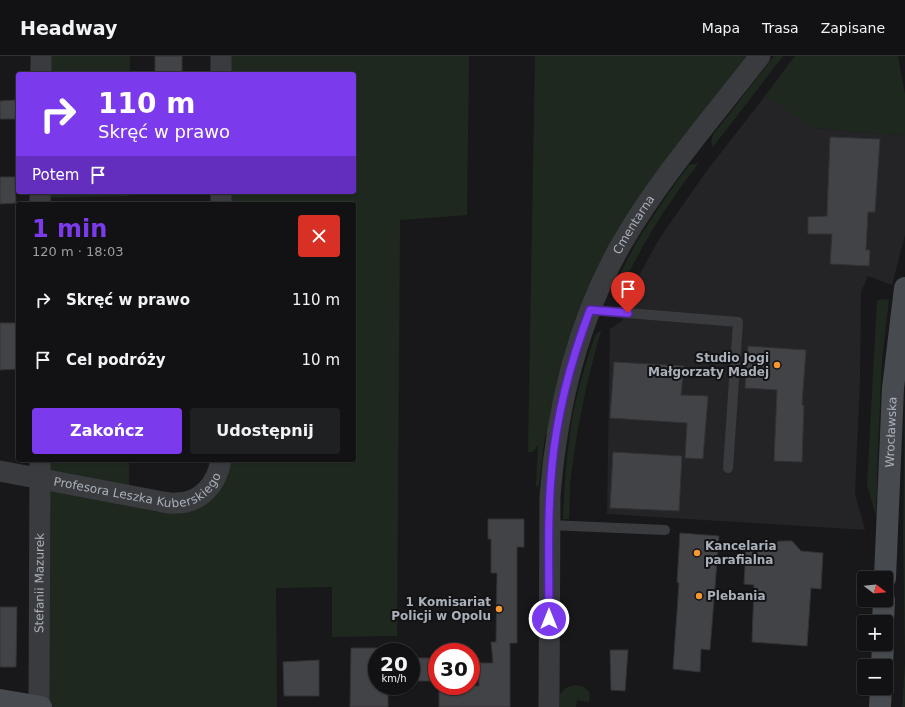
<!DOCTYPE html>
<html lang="pl">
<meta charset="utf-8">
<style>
:root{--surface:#121214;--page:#1f2022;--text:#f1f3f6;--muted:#9c9ea0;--line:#313234;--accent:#7c3aed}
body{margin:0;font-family:"DejaVu Sans",sans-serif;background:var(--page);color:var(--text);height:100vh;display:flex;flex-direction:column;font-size:15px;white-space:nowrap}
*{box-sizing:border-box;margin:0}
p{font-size:13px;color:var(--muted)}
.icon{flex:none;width:22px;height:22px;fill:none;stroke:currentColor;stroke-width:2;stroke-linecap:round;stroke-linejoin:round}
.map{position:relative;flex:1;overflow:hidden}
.panel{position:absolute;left:16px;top:146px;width:340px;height:260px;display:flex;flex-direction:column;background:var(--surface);border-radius:4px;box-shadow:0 1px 3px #0004,0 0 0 1px var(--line)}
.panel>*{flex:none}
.guide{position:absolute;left:16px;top:16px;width:340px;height:122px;border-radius:4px;box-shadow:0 1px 3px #0004,0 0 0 1px var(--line);background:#7c3aed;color:#fff;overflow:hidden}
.needle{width:26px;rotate:106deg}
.buttons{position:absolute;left:857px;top:515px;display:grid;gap:8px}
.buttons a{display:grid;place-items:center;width:36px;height:36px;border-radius:4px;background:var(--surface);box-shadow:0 1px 3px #0004,0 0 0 1px var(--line);font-size:20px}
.speed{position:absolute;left:368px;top:587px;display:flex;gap:8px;font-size:20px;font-weight:700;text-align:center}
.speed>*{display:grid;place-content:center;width:52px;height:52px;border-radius:50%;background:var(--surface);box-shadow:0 1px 3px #0004,0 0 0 1px var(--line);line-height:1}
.speed small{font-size:10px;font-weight:400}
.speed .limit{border:6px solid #d22;background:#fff;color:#111}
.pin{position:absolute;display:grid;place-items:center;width:34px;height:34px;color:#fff;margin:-41px -17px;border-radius:50% 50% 50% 0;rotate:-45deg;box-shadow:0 0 4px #0007}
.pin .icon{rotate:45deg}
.me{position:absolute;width:44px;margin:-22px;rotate:0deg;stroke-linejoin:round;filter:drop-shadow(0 0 3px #0008)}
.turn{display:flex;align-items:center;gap:14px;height:84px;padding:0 16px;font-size:18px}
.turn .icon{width:52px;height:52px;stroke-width:2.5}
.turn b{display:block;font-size:28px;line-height:34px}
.then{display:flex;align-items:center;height:38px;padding:0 16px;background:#0003;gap:8px;font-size:15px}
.round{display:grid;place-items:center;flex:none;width:42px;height:42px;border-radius:4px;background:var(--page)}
.overview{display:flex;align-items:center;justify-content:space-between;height:68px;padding:0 16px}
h1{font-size:24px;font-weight:800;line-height:30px;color:var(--accent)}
.action{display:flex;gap:8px;margin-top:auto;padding:8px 16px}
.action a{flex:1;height:46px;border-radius:4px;background:var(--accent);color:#fff;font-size:16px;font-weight:800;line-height:46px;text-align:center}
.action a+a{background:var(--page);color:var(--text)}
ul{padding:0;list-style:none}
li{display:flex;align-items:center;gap:12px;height:60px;padding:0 16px}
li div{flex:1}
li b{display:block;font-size:15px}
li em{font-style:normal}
header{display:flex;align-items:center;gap:24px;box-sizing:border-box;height:56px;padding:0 20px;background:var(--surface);border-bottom:1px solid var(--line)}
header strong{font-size:19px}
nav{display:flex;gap:22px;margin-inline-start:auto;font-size:14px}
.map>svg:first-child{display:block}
.built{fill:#242427}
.green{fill:#1f281f}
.building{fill:#424347;stroke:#323236}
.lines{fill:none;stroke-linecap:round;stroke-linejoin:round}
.lane{stroke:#393b3f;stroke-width:10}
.street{stroke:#393b3f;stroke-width:21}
.secondary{stroke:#474a4f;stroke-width:22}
.route-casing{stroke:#51269a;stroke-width:10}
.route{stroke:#7c3aed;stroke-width:7}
.poi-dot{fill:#f89832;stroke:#131315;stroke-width:1.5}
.labels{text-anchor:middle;stroke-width:4;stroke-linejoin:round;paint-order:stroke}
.street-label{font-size:12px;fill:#aab1ba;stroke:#131315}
.poi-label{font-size:12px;font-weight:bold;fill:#aab1ba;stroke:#131315;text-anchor:end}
</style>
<header>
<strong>Headway</strong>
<nav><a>Mapa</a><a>Trasa</a><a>Zapisane</a></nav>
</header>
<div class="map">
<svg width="905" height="651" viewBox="0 0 905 651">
<rect width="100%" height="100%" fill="#18181a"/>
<polygon class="built" points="765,40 815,72 883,78 905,79 905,179 892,229 868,220 861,236 860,324 855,438 865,474 607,458 610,273 623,264 625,245 659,183 706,116"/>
<g class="green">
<rect x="41" y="0" width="89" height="18"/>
<polygon points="221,0 469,0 467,159 400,164 397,580 332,581 332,531 276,532 277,651 41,651 40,404 129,404 129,440 189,446 221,404 354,404 354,148 221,148 221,136 354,136 354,18 221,18"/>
<polygon points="535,0 760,0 637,164 559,362 545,380 539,429 536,431 538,389 533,396 528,396"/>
<polygon points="774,0 783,0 713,91 711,85 713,79"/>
<polygon points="795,0 898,0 905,38 905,79 883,78 815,72 765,40"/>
<path d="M 699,107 C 666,148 640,193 617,240 L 614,236 C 616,224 623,213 628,202 C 646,169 667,139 689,109 Z"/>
<polygon points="40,136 129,136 129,140 40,142"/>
<polygon points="889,243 882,305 878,389 876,460 867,429 877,244"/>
<path d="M 601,275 C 587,323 577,371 571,420 C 569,434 570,449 569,463 L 563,463 C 564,435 566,406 570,377 C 574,345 584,313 594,282 L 597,277 Z"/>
<polygon points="905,335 905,651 902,651 905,608 903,481"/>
<polygon points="575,629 584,631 590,637 589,646 577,644 576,651 560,651 560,638 566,632"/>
</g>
<g class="building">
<rect x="155" y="0" width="27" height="18"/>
<polygon points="16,44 16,63 0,63 0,45"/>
<polygon points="830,81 880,83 875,156 868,156 866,194 870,194 869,210 830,208 832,178 808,178 808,161 827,160"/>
<polygon points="0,121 15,121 16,147 0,148"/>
<polygon points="0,267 18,267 18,313 0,314"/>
<polygon points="748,290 806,294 802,349 804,349 802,406 774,405 777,334 745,332"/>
<polygon points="614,306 684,310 681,339 708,340 703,403 685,402 687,367 610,362"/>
<polygon points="613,396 682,400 679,455 610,452"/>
<polygon points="488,463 524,463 524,491 517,491 517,587 510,587 510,651 439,651 439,630 479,630 478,607 493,607 491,586 496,586 497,517 491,517 491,483 488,483"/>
<polygon points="680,477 719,480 710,594 701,593 700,616 673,613 679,527 677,526"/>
<polygon points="779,485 792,485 801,495 823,497 821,533 811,532 807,590 752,586 754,529 744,528 746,492 768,493"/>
<polygon points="0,551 17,551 16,611 0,611"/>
<polygon points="351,592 377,592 377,630 388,630 388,651 350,651"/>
<polygon points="610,594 628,594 625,635 611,634"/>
<rect x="415" y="602" width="22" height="23"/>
<polygon points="319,604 319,640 284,640 283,606"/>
</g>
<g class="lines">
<g class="lane">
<polyline points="590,254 738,266 728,412"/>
<polyline points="549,469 665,474"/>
</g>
<g class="street">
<polyline points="221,0 221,18"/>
<polyline points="41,18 41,0"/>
<polyline points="221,136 221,148"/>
<polyline points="40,148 40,136"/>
<path id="s1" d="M 0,415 L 158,445 C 164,446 170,448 176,447 C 201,447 217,428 221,404"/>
<path id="s2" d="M 39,651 L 40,404"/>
<path id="s3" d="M 549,651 L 550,440 C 557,352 577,265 622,187 C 661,120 713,61 760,0"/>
</g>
<g class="secondary">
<path id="s4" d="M 885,522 L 893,332 L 905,232"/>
<polyline points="883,566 884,544"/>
<polyline points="882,610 883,588"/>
<polyline points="0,644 41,651"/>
<polyline points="880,651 881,632"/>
</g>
</g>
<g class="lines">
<defs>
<path id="route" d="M 549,563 C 549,512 547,461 552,410 C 557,356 571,304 590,254 L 628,257"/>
</defs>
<use href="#route" class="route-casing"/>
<use href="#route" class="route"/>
</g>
<g class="poi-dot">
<circle cx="777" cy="309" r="4"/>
<circle cx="697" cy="497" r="4"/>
<circle cx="699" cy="540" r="4"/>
<circle cx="499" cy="553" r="4"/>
</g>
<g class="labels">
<g class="street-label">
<text dy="4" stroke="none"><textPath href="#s3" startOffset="498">Cmentarna</textPath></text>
<text dy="4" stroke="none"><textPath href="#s4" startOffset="146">Wrocławska</textPath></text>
<text dy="4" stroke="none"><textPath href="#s1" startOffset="144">Profesora Leszka Kuberskiego</textPath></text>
<text dy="4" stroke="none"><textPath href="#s2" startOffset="124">Stefanii Mazurek</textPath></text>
</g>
<g class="poi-label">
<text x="769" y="306">Studio Jogi<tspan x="769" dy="14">Małgorzaty Madej</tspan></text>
<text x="705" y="494" text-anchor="start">Kancelaria<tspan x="705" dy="14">parafialna</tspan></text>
<text x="707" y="544" text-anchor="start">Plebania</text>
<text x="491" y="550">1 Komisariat<tspan x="491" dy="14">Policji w Opolu</tspan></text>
</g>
</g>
</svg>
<div class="buttons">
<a><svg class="needle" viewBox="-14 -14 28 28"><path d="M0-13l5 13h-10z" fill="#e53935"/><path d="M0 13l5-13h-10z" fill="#9c9ea0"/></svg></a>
<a>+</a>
<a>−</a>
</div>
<div class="speed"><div>20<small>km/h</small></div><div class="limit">30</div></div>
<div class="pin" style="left:628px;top:257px;background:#d93025"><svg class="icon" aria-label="arrive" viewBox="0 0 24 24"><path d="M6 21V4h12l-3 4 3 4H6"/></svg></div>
<svg class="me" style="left:549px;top:563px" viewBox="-20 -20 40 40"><circle r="17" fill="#7c3aed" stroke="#fff" stroke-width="3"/><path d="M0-11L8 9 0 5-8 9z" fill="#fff"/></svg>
<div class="guide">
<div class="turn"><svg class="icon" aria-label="right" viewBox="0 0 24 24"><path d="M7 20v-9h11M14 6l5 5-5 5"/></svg><div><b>110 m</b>Skręć w prawo</div></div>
<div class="then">Potem<svg class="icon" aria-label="arrive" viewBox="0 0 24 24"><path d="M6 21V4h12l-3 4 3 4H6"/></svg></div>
</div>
<section class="panel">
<div class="overview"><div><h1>1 min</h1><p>120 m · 18:03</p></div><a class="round" style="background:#d93025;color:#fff"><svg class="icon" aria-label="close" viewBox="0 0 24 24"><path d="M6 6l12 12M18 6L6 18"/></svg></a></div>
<ul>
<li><svg class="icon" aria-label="right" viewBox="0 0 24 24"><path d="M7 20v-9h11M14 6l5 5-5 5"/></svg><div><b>Skręć w prawo</b></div><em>110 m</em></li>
<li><svg class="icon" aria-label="arrive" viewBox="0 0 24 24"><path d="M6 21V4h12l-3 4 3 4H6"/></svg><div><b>Cel podróży</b></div><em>10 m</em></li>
</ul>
<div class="action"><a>Zakończ</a><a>Udostępnij</a></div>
</section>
</div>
